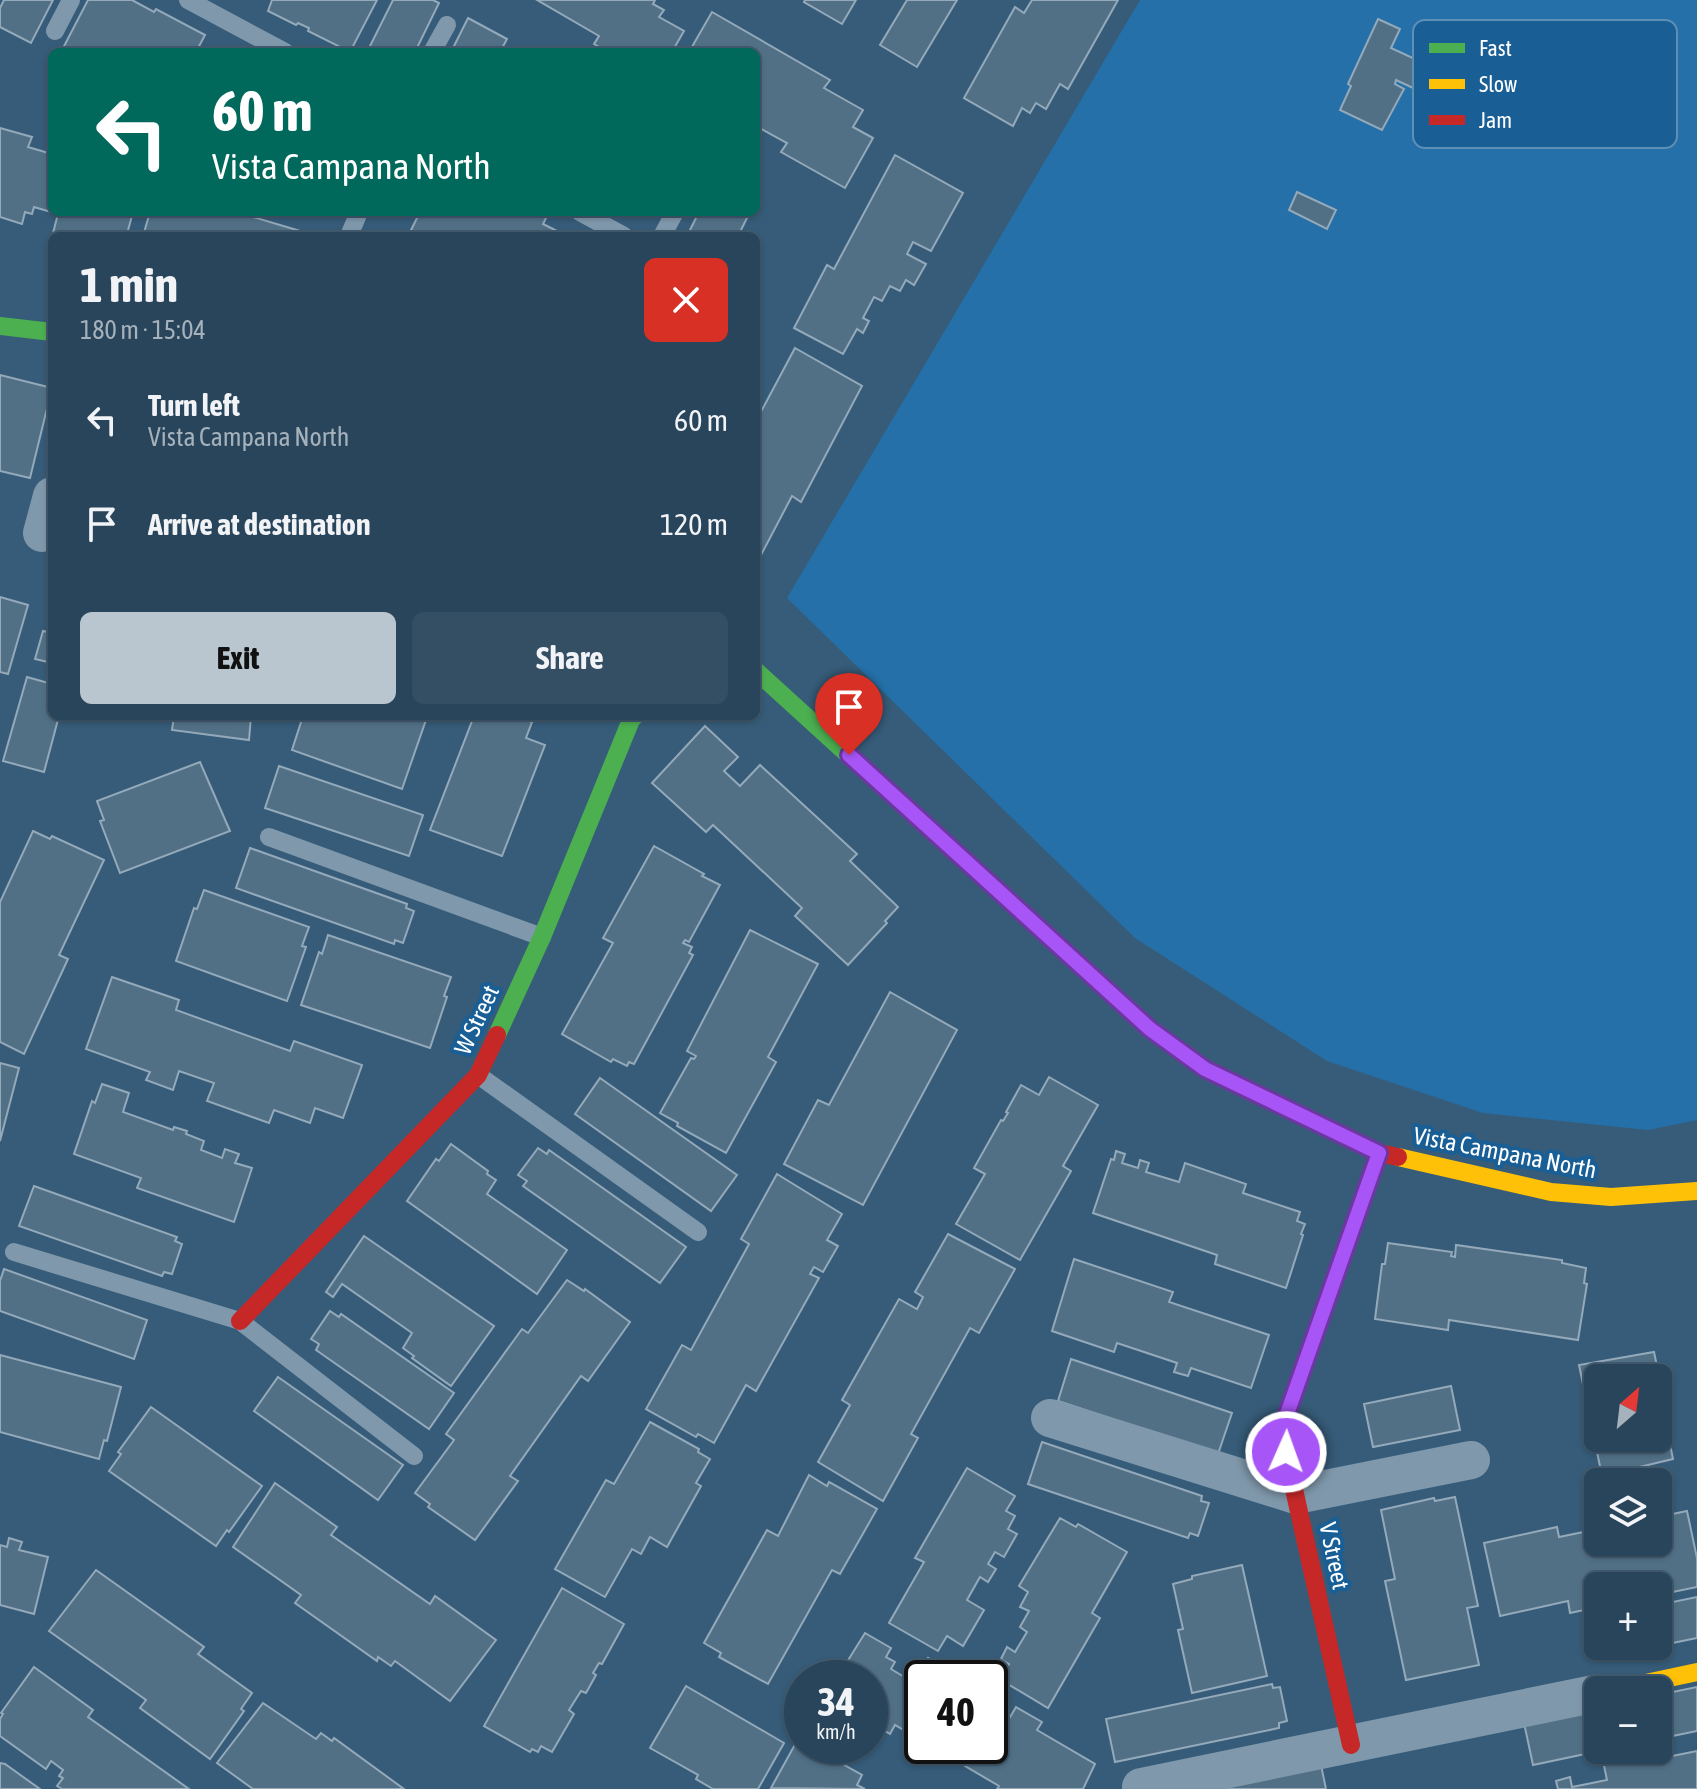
<!DOCTYPE html>
<meta charset="utf-8">
<style>
:root{--surface:#28455b;--page:#344f64;--text:#f1f3f6;--muted:#a5b1bb;--line:#445d71;--accent:#b9c6d0}
body{margin:0;font-family:"Asap Condensed",sans-serif;background:var(--page);color:var(--text);height:100vh;display:flex;flex-direction:column;font-size:30px;white-space:nowrap}
*{box-sizing:border-box;margin:0}
p{font-size:26px;color:var(--muted)}
.icon{flex:none;width:44px;height:44px;fill:none;stroke:currentColor;stroke-width:2;stroke-linecap:round;stroke-linejoin:round}
.map{position:relative;flex:1;overflow:hidden}
.sheet{position:absolute;left:48px;top:232px;width:712px;height:488px;display:flex;flex-direction:column;background:var(--surface);border-radius:12px;box-shadow:0 2px 6px #0004,0 0 0 2px var(--line)}
.sheet>*{flex:none}
.banner{position:absolute;left:48px;top:48px;width:712px;height:168px;border-radius:12px;box-shadow:0 2px 6px #0004,0 0 0 2px var(--line);background:#00695c;color:#fff;overflow:hidden}
.needle{width:52px;rotate:28deg}
.controls{position:absolute;left:1584px;top:1364px;display:grid;gap:16px}
.controls a{display:grid;place-items:center;width:88px;height:88px;border-radius:12px;background:var(--surface);box-shadow:0 2px 6px #0004,0 0 0 2px var(--line);font-size:40px}
.speed{position:absolute;left:784px;top:1660px;display:flex;gap:16px;font-size:40px;font-weight:700;text-align:center}
.speed>*{display:grid;place-content:center;width:104px;height:104px;border-radius:50%;background:var(--surface);box-shadow:0 2px 6px #0004,0 0 0 2px var(--line);line-height:1}
.speed small{font-size:20px;font-weight:400}
.speed .limit{border:4px solid #111;border-radius:12px;background:#fff;color:#111}
.pin{position:absolute;display:grid;place-items:center;width:68px;height:68px;color:#fff;margin:-82px -34px;border-radius:50% 50% 50% 0;rotate:-45deg;box-shadow:0 0 8px #0007}
.pin .icon{rotate:45deg}
.me{position:absolute;width:88px;margin:-44px;rotate:2deg;stroke-linejoin:round;filter:drop-shadow(0 0 6px #0008)}
.turn{display:flex;align-items:center;gap:28px;height:168px;padding:0 32px;font-size:36px}
.turn .icon{width:104px;height:104px;stroke-width:2.5}
.turn b{display:block;font-size:56px;line-height:68px}
.round{display:grid;place-items:center;flex:none;width:84px;height:84px;border-radius:12px;background:var(--page)}
.overview{display:flex;align-items:center;justify-content:space-between;height:136px;padding:0 32px}
h1{font-size:48px;font-weight:700;line-height:60px}
.action{display:flex;gap:16px;margin-top:auto;padding:16px 32px}
.action a{flex:1;height:92px;border-radius:12px;background:var(--accent);color:#111;font-size:32px;font-weight:700;line-height:92px;text-align:center}
.action a+a{background:var(--page);color:var(--text)}
ul{padding:0;list-style:none}
li{display:flex;align-items:center;gap:24px;height:104px;padding:0 32px}
li div{flex:1}
li b{display:block;font-size:30px}
li em{font-style:normal}
.map>svg:first-child{display:block}
.green{fill:#2570a8}
.building{fill:#517086;stroke:#94a9b9;stroke-width:2;fill-rule:evenodd}
.lines{fill:none;stroke-linecap:round;stroke-linejoin:round}
.lane{stroke:#7f98ab;stroke-width:18}
.street{stroke:#7f98ab;stroke-width:38}
.fast{stroke:#4caf50;stroke-width:18}
.slow{stroke:#ffc107;stroke-width:18}
.jam{stroke:#c62828;stroke-width:18}
.route-casing{stroke:#6d37a1;stroke-width:20}
.route{stroke:#a855f7;stroke-width:14}
.labels{text-anchor:middle;stroke-width:8;stroke-linejoin:round;paint-order:stroke}
.street-label{font-size:24px;fill:#fff;stroke:#195f96}
.key{fill:#195f96;stroke:#5e8fb6;stroke-width:2}
.key-label{font-size:22px;fill:#fff}
</style>
<div class="map">
<svg width="1697" height="1789" viewBox="0 0 1697 1789">
<rect width="100%" height="100%" fill="#365c79"/>
<polygon class="green" points="1140,0 1697,0 1697,1120 1648,1130 1483,1113 1327,1061 1135,938 787,598"/>
<g class="building">
<polygon points="4,0 53,0 31,43 0,27 0,8"/>
<polygon points="88,0 132,0 154,12 156,9 205,35 196,52 61,52"/>
<polygon points="272,0 377,0 350,52 308,31 309,28 298,23 296,25 268,11"/>
<polygon points="393,0 433,0 439,3 415,52 367,52"/>
<polygon points="537,0 655,0 653,4 664,10 659,17 684,31 672,52 608,52 594,44 599,36"/>
<polygon points="805,0 856,0 842,24 804,2"/>
<polygon points="907,0 957,0 917,67 880,45"/>
<polygon points="1032,0 1118,0 1068,89 1060,84 1046,109 1036,103 1030,113 1022,108 1013,126 964,98 1015,7 1024,13"/>
<polygon points="712,12 830,80 824,88 863,110 853,127 873,138 845,188 781,152 787,143 756,126 756,52 689,52"/>
<polygon points="468,18 507,39 500,52 451,52"/>
<polygon points="1378,19 1400,29 1391,48 1456,78 1445,103 1396,80 1395,84 1404,89 1382,130 1340,110 1351,86 1348,84"/>
<polygon points="0,128 32,137 28,147 52,154 52,212 133,212 127,234 62,236 53,233 58,214 34,207 32,214 25,212 22,224 0,217"/>
<polygon points="895,155 963,193 931,251 913,242 907,254 926,264 914,285 906,280 900,291 890,286 882,301 874,297 863,318 869,321 863,333 857,329 843,354 794,328 827,265 834,269"/>
<polygon points="1297,192 1336,210 1327,229 1289,210"/>
<polygon points="150,212 236,212 307,233 307,236 143,236"/>
<polygon points="420,212 544,212 548,214 543,224 567,236 423,236 411,230"/>
<polygon points="699,212 750,212 738,236 687,236"/>
<polygon points="795,348 862,386 801,502 792,496 760,557 756,555 756,421"/>
<polygon points="0,375 52,388 30,478 0,471"/>
<polygon points="0,597 28,605 8,674 0,672"/>
<polygon points="43,631 52,633 52,663 35,659"/>
<polygon points="27,677 52,684 52,716 59,716 44,772 3,761"/>
<polygon points="174,716 251,716 249,740 172,730"/>
<polygon points="303,716 425,716 427,717 402,789 292,750"/>
<polygon points="474,716 516,716 532,722 526,738 545,745 502,856 430,830"/>
<polygon points="705,726 738,757 724,771 740,786 760,765 857,854 850,861 898,907 885,921 887,923 848,965 795,916 802,908 713,825 706,832 652,783"/>
<polygon points="200,762 230,831 120,873 100,821 104,820 97,801"/>
<polygon points="279,766 423,815 409,856 265,808"/>
<polygon points="33,831 50,839 52,836 104,860 59,955 68,959 24,1054 0,1042 0,902"/>
<polygon points="654,846 704,874 702,876 720,885 689,942 685,940 683,943 692,947 689,953 693,955 634,1064 629,1062 627,1066 613,1059 611,1062 562,1034 613,943 603,938"/>
<polygon points="250,848 407,904 406,908 414,911 403,943 395,940 394,944 236,888"/>
<polygon points="204,890 309,927 302,946 306,947 287,1001 176,961 194,908 197,909"/>
<polygon points="750,930 818,964 768,1057 776,1062 726,1153 677,1126 678,1123 660,1113 691,1058 694,1059 696,1056 687,1051"/>
<polygon points="328,935 451,977 444,996 447,997 430,1048 301,1005 319,952 322,954"/>
<polygon points="112,977 179,1000 176,1010 290,1051 294,1041 362,1065 343,1118 315,1108 310,1123 274,1110 269,1123 207,1101 214,1083 179,1071 173,1090 146,1080 150,1072 86,1049"/>
<polygon points="890,992 957,1030 863,1205 784,1164 818,1100 829,1105"/>
<polygon points="0,1063 19,1068 0,1141"/>
<polygon points="1049,1077 1098,1105 1063,1166 1071,1171 1020,1260 956,1224 985,1174 974,1168 1001,1120 1003,1121 1008,1113 1006,1112 1021,1085 1039,1095"/>
<polygon points="600,1078 737,1175 711,1211 575,1114"/>
<polygon points="102,1084 129,1093 123,1112 173,1130 174,1127 187,1131 186,1134 204,1141 201,1150 222,1158 225,1149 239,1154 235,1163 252,1168 234,1222 137,1188 141,1178 74,1154 92,1101 95,1103"/>
<polygon points="451,1144 488,1171 487,1174 496,1180 487,1194 567,1250 537,1294 407,1201 436,1159 439,1161"/>
<polygon points="538,1148 547,1154 549,1150 686,1247 660,1283 523,1186 527,1181 518,1175"/>
<polygon points="1116,1151 1125,1154 1122,1163 1138,1168 1140,1160 1149,1163 1146,1172 1179,1182 1185,1163 1246,1184 1243,1193 1300,1212 1297,1221 1305,1224 1301,1234 1303,1235 1286,1288 1215,1264 1217,1255 1093,1213 1111,1159 1114,1160"/>
<polygon points="777,1174 842,1214 827,1240 838,1246 823,1272 814,1267 810,1274 819,1278 756,1391 746,1385 714,1443 698,1434 696,1437 646,1409 682,1345 691,1350 749,1244 741,1239"/>
<polygon points="34,1186 177,1237 175,1241 182,1244 172,1274 164,1272 162,1276 19,1226"/>
<polygon points="948,1234 1015,1269 979,1333 970,1328 911,1434 918,1438 883,1501 818,1462 850,1405 842,1400 899,1299 917,1309 923,1297 915,1292"/>
<polygon points="364,1236 494,1326 451,1386 412,1358 414,1356 403,1348 412,1333 342,1284 333,1297 326,1292"/>
<polygon points="1388,1243 1452,1252 1451,1256 1455,1257 1456,1245 1562,1260 1562,1263 1586,1268 1584,1283 1587,1284 1578,1340 1449,1320 1448,1330 1375,1319 1382,1264 1385,1264"/>
<polygon points="1074,1259 1173,1292 1169,1302 1269,1335 1251,1388 1191,1368 1188,1376 1174,1372 1177,1363 1117,1343 1114,1352 1052,1331"/>
<polygon points="4,1269 147,1320 134,1359 0,1311 0,1281"/>
<polygon points="567,1280 584,1291 585,1289 630,1322 588,1381 581,1376 510,1476 518,1481 475,1540 428,1507 430,1504 415,1493 454,1440 446,1434 522,1329 528,1333"/>
<polygon points="330,1311 339,1317 341,1314 454,1393 429,1429 316,1350 319,1344 311,1339"/>
<path d="M 1654,1352 L 1666,1409 L 1660,1410 L 1661,1416 L 1664,1415 L 1673,1459 L 1602,1476 L 1579,1365 ZM 1598,1378 L 1658,1378 L 1658,1438 L 1598,1438 Z"/>
<polygon points="0,1355 121,1387 107,1441 104,1440 99,1459 0,1432"/>
<polygon points="1071,1359 1232,1413 1218,1454 1058,1401"/>
<polygon points="278,1377 403,1465 378,1500 254,1411"/>
<polygon points="1451,1386 1460,1430 1373,1447 1364,1404"/>
<polygon points="151,1407 262,1486 229,1532 227,1530 216,1546 109,1471 121,1454 118,1452"/>
<polygon points="650,1422 699,1449 698,1452 710,1459 696,1483 701,1486 667,1547 650,1537 641,1554 632,1549 605,1597 555,1569 606,1480 614,1484"/>
<polygon points="1042,1442 1202,1496 1201,1501 1209,1503 1198,1536 1190,1533 1188,1538 1028,1484"/>
<polygon points="967,1468 1015,1496 1006,1511 1015,1516 1008,1529 1017,1534 1004,1557 995,1552 988,1564 996,1569 988,1582 980,1577 967,1600 984,1610 963,1646 947,1636 938,1651 889,1623 924,1562 915,1558"/>
<polygon points="809,1475 827,1486 829,1482 877,1509 840,1574 832,1570 768,1684 719,1657 721,1653 704,1643 767,1530 778,1536"/>
<polygon points="275,1483 337,1527 331,1535 430,1604 435,1596 496,1640 450,1701 395,1661 391,1666 378,1657 377,1661 295,1603 301,1595 233,1547"/>
<polygon points="1455,1497 1478,1606 1467,1608 1479,1665 1406,1680 1385,1581 1395,1579 1381,1510 1434,1498 1435,1501"/>
<polygon points="1687,1511 1697,1558 1697,1587 1658,1595 1658,1586 1598,1586 1598,1607 1570,1613 1568,1601 1500,1616 1484,1543 1557,1527 1559,1537 1598,1529 1598,1542 1658,1542 1658,1517"/>
<polygon points="1060,1518 1076,1527 1078,1524 1127,1552 1092,1613 1100,1618 1048,1708 1001,1680 1009,1664 1001,1659 1007,1647 1015,1652 1027,1632 1020,1627 1029,1611 1020,1607 1028,1592 1019,1586"/>
<polygon points="9,1538 22,1542 19,1550 48,1557 34,1614 0,1605 0,1545 7,1547"/>
<polygon points="1242,1565 1267,1676 1192,1693 1178,1630 1183,1629 1173,1584 1192,1579 1192,1576"/>
<polygon points="96,1570 204,1647 198,1654 252,1693 241,1709 244,1711 210,1759 140,1708 146,1700 49,1631"/>
<polygon points="562,1588 624,1624 602,1664 599,1663 593,1673 596,1675 586,1693 581,1691 569,1710 574,1714 552,1752 541,1746 538,1752 532,1749 530,1752 484,1726"/>
<polygon points="1697,1597 1697,1638 1609,1656 1608,1654 1599,1655 1592,1621 1598,1620 1598,1646 1658,1646 1658,1605"/>
<polygon points="865,1633 891,1648 886,1657 895,1662 891,1669 911,1681 916,1673 919,1675 928,1658 962,1678 922,1678 922,1741 895,1725 890,1734 870,1723 870,1678 837,1678"/>
<polygon points="34,1667 93,1710 88,1717 189,1789 62,1789 57,1786 63,1778 59,1776 63,1770 51,1761 46,1769 0,1736 0,1719 3,1714 1,1713"/>
<polygon points="1272,1684 1273,1688 1280,1687 1287,1721 1279,1723 1279,1728 1115,1762 1106,1719"/>
<polygon points="686,1686 784,1743 758,1789 713,1789 696,1779 698,1775 650,1748"/>
<polygon points="1697,1687 1697,1731 1658,1739 1658,1695"/>
<polygon points="263,1703 316,1739 321,1733 332,1741 334,1738 404,1789 253,1789 217,1763"/>
<polygon points="1016,1707 1042,1722 1037,1730 1095,1764 1083,1789 997,1789 999,1786 931,1746 990,1746 990,1715 1006,1724"/>
<polygon points="1598,1708 1598,1750 1604,1750 1533,1765 1524,1723"/>
<polygon points="798,1739 802,1741 802,1746 810,1746 862,1775 857,1785 865,1789 771,1788"/>
<polygon points="1665,1748 1667,1757 1697,1751 1697,1789 1558,1789 1556,1781 1570,1777 1572,1787 1607,1780 1603,1761"/>
<polygon points="0,1763 5,1764 40,1789 0,1789"/>
<polygon points="1321,1765 1326,1789 1204,1789"/>
</g>
<g class="lines">
<g class="lane">
<polyline points="188,0 285,52"/>
<polyline points="55,31 71,0"/>
<polyline points="432,52 447,25"/>
<polyline points="580,212 624,236"/>
<polyline points="349,236 359,212"/>
<polyline points="662,236 675,212"/>
<polyline points="269,837 542,937"/>
<polyline points="478,1075 698,1232"/>
<polyline points="14,1252 240,1321 414,1456"/>
</g>
<g class="street">
<polyline points="42,533 52,496"/>
<polyline points="1050,1418 1296,1495 1471,1460"/>
<polyline points="1141,1787 1598,1693"/>
</g>
<g class="fast">
<polyline points="0,326 52,332"/>
<polyline points="756,671 1150,1029 1166,1041"/>
<polyline points="497,1035 542,937 631,720 635,716"/>
</g>
<g class="slow">
<polyline points="1398,1157 1551,1192 1611,1197 1697,1191"/>
<polyline points="1288,1410 1379,1153"/>
<polyline points="1613,1690 1697,1672"/>
</g>
<g class="jam">
<polyline points="1166,1041 1205,1069 1379,1153 1398,1157"/>
<polyline points="240,1321 478,1075 497,1035"/>
<polyline points="1288,1410 1281,1431 1351,1745"/>
</g>
</g>
<g class="lines">
<defs>
<polyline id="route" points="849,755 1150,1029 1205,1069 1379,1153 1281,1431 1286,1452"/>
</defs>
<use href="#route" class="route-casing"/>
<use href="#route" class="route"/>
</g>
<g class="labels">
<g class="street-label">
<text transform="translate(477 1020) rotate(-65)" y="8">W Street</text>
<text transform="translate(1505 1153) rotate(11)" y="8">Vista Campana North</text>
<text transform="translate(1334 1556) rotate(78)" y="8">V Street</text>
</g>
</g>
<rect x="1413" y="20" width="264" height="128" rx="12" class="key"/>
<rect x="1429" y="43" width="36" height="10" fill="#4caf50"/>
<rect x="1429" y="79" width="36" height="10" fill="#ffc107"/>
<rect x="1429" y="115" width="36" height="10" fill="#c62828"/>
<g class="key-label">
<text x="1479" y="56">Fast</text>
<text x="1479" y="92">Slow</text>
<text x="1479" y="128">Jam</text>
</g>
</svg>
<div class="controls">
<a><svg class="needle" viewBox="-14 -14 28 28"><path d="M0-13l5 13h-10z" fill="#e53935"/><path d="M0 13l5-13h-10z" fill="#a5b1bb"/></svg></a>
<a><svg class="icon" aria-label="layers" viewBox="0 0 24 24"><path d="M12 4l9 5-9 5-9-5zM3 14l9 5 9-5"/></svg></a>
<a>+</a>
<a>−</a>
</div>
<div class="speed"><div>34<small>km/h</small></div><div class="limit">40</div></div>
<div class="pin" style="left:849px;top:755px;background:#d93025"><svg class="icon" aria-label="arrive" viewBox="0 0 24 24"><path d="M6 21V4h12l-3 4 3 4H6"/></svg></div>
<svg class="me" style="left:1286px;top:1452px" viewBox="-20 -20 40 40"><circle r="17" fill="#a855f7" stroke="#fff" stroke-width="3"/><path d="M0-11L8 9 0 5-8 9z" fill="#fff"/></svg>
<div class="banner">
<div class="turn"><svg class="icon" aria-label="left" viewBox="0 0 24 24"><path d="M17 20v-9H6M10 6l-5 5 5 5"/></svg><div><b>60 m</b>Vista Campana North</div></div>
</div>
<section class="sheet">
<div class="overview"><div><h1>1 min</h1><p>180 m · 15:04</p></div><a class="round" style="background:#d93025;color:#fff"><svg class="icon" aria-label="close" viewBox="0 0 24 24"><path d="M6 6l12 12M18 6L6 18"/></svg></a></div>
<ul>
<li><svg class="icon" aria-label="left" viewBox="0 0 24 24"><path d="M17 20v-9H6M10 6l-5 5 5 5"/></svg><div><b>Turn left</b><p>Vista Campana North</p></div><em>60 m</em></li>
<li><svg class="icon" aria-label="arrive" viewBox="0 0 24 24"><path d="M6 21V4h12l-3 4 3 4H6"/></svg><div><b>Arrive at destination</b></div><em>120 m</em></li>
</ul>
<div class="action"><a>Exit</a><a>Share</a></div>
</section>
</div>
